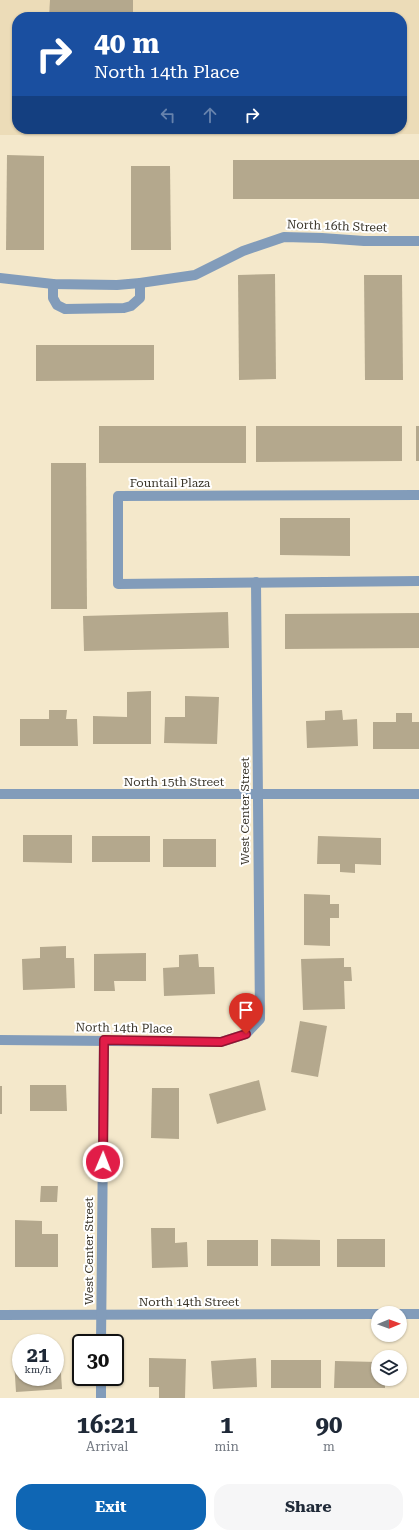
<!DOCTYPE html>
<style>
:root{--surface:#fff;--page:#f6f6f7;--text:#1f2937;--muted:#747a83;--accent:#0f66b4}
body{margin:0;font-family:"Roboto Serif",serif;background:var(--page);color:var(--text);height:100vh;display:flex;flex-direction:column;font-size:15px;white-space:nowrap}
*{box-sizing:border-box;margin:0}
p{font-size:13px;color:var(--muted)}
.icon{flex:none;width:22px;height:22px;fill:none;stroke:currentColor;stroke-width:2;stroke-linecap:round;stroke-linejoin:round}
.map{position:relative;height:1398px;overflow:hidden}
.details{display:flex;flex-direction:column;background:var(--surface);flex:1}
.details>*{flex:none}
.top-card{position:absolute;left:12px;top:12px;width:395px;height:122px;border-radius:16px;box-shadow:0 1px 3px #0004;background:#1a4fa0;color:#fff;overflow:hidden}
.needle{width:26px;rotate:89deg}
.buttons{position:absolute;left:371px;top:1306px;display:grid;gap:8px}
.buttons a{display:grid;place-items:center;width:36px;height:36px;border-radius:50%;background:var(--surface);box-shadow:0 1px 3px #0004;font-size:20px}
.speed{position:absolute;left:12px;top:1334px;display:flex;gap:8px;font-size:20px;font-weight:700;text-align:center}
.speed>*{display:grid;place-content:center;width:52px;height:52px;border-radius:50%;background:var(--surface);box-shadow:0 1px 3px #0004;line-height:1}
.speed small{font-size:10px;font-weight:400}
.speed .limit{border:2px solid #111;border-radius:6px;background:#fff;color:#111}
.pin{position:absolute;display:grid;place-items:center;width:34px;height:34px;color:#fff;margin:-41px -17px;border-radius:50% 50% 50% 0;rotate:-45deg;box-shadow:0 0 4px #0007}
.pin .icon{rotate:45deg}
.me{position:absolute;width:44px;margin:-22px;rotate:1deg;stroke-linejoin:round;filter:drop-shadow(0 0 3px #0008)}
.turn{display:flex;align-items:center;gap:14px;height:84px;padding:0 16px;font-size:18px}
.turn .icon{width:52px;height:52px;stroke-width:2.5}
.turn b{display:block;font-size:28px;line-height:34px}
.lanes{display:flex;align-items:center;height:38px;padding:0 16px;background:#0003;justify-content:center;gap:20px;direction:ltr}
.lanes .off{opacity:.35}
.eta{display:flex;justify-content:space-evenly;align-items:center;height:68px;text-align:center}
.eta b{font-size:24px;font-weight:700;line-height:28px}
.button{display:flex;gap:8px;margin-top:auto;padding:8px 16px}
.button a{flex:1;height:46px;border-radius:16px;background:var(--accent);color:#fff;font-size:16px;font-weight:700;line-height:46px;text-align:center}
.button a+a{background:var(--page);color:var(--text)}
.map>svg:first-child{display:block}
.built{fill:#ecdcb8;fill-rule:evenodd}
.building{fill:#b4a88d}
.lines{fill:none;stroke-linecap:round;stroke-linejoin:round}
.minor{stroke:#829cba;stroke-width:10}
.route-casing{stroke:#92132f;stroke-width:10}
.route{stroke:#e11d48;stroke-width:7}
.labels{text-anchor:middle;stroke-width:4;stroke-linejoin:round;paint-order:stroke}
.street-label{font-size:12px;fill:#393429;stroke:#fff}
</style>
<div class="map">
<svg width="419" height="1398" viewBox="0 0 419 1398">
<rect width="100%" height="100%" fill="#f4e8cb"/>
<path class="built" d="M 0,0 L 419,0 L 419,134 L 0,135 ZM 17,17 L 402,17 L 402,129 L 17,129 Z"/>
<g class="building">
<polygon points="50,0 133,0 133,17 49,17"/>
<polygon points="7,155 44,156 44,250 6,250"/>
<rect x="233" y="160" width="186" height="39"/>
<polygon points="131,166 170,166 171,250 131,250"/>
<polygon points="275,274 276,379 239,380 238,275"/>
<polygon points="364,275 402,275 403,380 365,380"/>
<polygon points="36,345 154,345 154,380 36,381"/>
<rect x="99" y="426" width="147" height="37"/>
<polygon points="256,426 402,426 402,461 256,462"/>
<rect x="416" y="426" width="3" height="35"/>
<polygon points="51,463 86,463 87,609 51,609"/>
<polygon points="280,518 350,518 350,556 280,555"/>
<polygon points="228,612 229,648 84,651 83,616"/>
<polygon points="419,613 419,648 285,649 285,614"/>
<polygon points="151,691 151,744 93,744 93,716 127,717 127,692"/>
<polygon points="185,696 219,697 217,744 164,743 165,717 185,717"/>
<polygon points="49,710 67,710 66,719 77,719 78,746 20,746 20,719 49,719"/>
<polygon points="342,710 343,720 357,719 358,746 307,748 306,721 325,720 325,711"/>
<polygon points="396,713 412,713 412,722 419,722 419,749 373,749 373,722 396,722"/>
<polygon points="23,835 72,835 72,863 23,862"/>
<rect x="92" y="836" width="58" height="26"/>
<polygon points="318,836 381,838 381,865 355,864 355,873 340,872 340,864 317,864"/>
<rect x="163" y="839" width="53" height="28"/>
<polygon points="304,894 330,895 330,904 339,904 339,918 330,918 330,946 304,945"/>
<polygon points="66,946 66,958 74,958 75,988 23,990 22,959 40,958 40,947"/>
<polygon points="146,953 146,981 114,981 115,991 94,991 94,954"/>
<polygon points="198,954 199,967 214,967 215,994 164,996 163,968 179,967 179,955"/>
<polygon points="344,958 344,967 351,967 352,981 344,981 345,1009 303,1010 301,959"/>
<polygon points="300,1021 327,1026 318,1077 291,1072"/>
<polygon points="259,1080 266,1110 217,1124 209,1094"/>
<polygon points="30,1085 66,1085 67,1111 30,1111"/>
<rect x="0" y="1086" width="2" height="28"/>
<polygon points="152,1088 179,1088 179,1139 151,1138"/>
<polygon points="41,1186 58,1186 57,1202 40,1202"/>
<polygon points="15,1220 42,1221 42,1234 58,1234 58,1267 15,1267"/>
<polygon points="151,1228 175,1228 175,1243 187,1242 188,1267 152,1268"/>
<polygon points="271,1239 320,1240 320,1266 271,1266"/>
<rect x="337" y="1239" width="48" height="28"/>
<rect x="207" y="1240" width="51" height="26"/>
<polygon points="55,1358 60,1358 62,1389 16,1392 14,1361 21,1360 21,1377 55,1377"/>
<polygon points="149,1358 186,1359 185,1398 159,1398 159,1387 149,1387"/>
<polygon points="256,1358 257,1387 213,1389 211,1361"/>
<rect x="271" y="1360" width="50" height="28"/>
<polygon points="335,1361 378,1362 378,1379 385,1379 385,1388 334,1388"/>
</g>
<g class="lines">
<g class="minor">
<polyline points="0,278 53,284 117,285 140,283 195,275 243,251 284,237 322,238 364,241 419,241"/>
<polyline points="53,284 53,298 57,305 65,309 124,308 131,306 140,298 140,283"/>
<polyline points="419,495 118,496 118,584 419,581"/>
<polyline points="0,794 419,794"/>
<polyline points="0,1040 221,1042 246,1034 260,1019 256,582"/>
<polyline points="400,1314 419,1314"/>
<polyline points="0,1315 378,1314"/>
<polyline points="101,1343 104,1040"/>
<polyline points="101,1398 101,1377"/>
</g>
</g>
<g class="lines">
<defs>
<polyline id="route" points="103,1162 104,1040 221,1042 246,1034"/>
</defs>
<use href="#route" class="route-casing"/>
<use href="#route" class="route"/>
</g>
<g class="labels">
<g class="street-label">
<text transform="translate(337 226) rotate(2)" y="4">North 16th Street</text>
<text x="170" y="487">Fountail Plaza</text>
<text x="174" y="786">North 15th Street</text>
<text transform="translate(245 811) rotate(-90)" y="4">West Center Street</text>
<text transform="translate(124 1028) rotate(1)" y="4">North 14th Place</text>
<text transform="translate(89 1251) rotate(-90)" y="4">West Center Street</text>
<text x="189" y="1306">North 14th Street</text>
</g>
</g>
</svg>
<div class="buttons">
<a><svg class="needle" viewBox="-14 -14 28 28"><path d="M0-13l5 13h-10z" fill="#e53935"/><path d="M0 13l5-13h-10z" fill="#747a83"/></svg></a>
<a><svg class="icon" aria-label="layers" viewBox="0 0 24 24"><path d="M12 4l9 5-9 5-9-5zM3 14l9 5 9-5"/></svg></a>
</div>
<div class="speed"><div>21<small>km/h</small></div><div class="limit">30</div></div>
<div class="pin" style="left:246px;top:1034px;background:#d93025"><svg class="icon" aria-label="arrive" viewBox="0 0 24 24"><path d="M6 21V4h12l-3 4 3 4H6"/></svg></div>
<svg class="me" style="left:103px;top:1162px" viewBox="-20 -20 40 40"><circle r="17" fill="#e11d48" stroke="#fff" stroke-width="3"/><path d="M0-11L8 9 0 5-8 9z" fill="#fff"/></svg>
<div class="top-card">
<div class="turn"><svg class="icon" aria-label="right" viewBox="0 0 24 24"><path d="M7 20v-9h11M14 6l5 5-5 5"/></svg><div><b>40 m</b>North 14th Place</div></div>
<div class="lanes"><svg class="icon off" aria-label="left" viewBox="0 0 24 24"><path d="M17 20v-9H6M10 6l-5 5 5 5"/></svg><svg class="icon off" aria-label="ahead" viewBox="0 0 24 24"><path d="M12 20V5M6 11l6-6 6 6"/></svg><svg class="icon" aria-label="right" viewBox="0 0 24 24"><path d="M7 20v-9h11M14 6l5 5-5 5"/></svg></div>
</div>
</div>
<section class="details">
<div class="eta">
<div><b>16:21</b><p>Arrival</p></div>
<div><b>1</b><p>min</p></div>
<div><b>90</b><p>m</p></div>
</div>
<div class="button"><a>Exit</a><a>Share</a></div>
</section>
